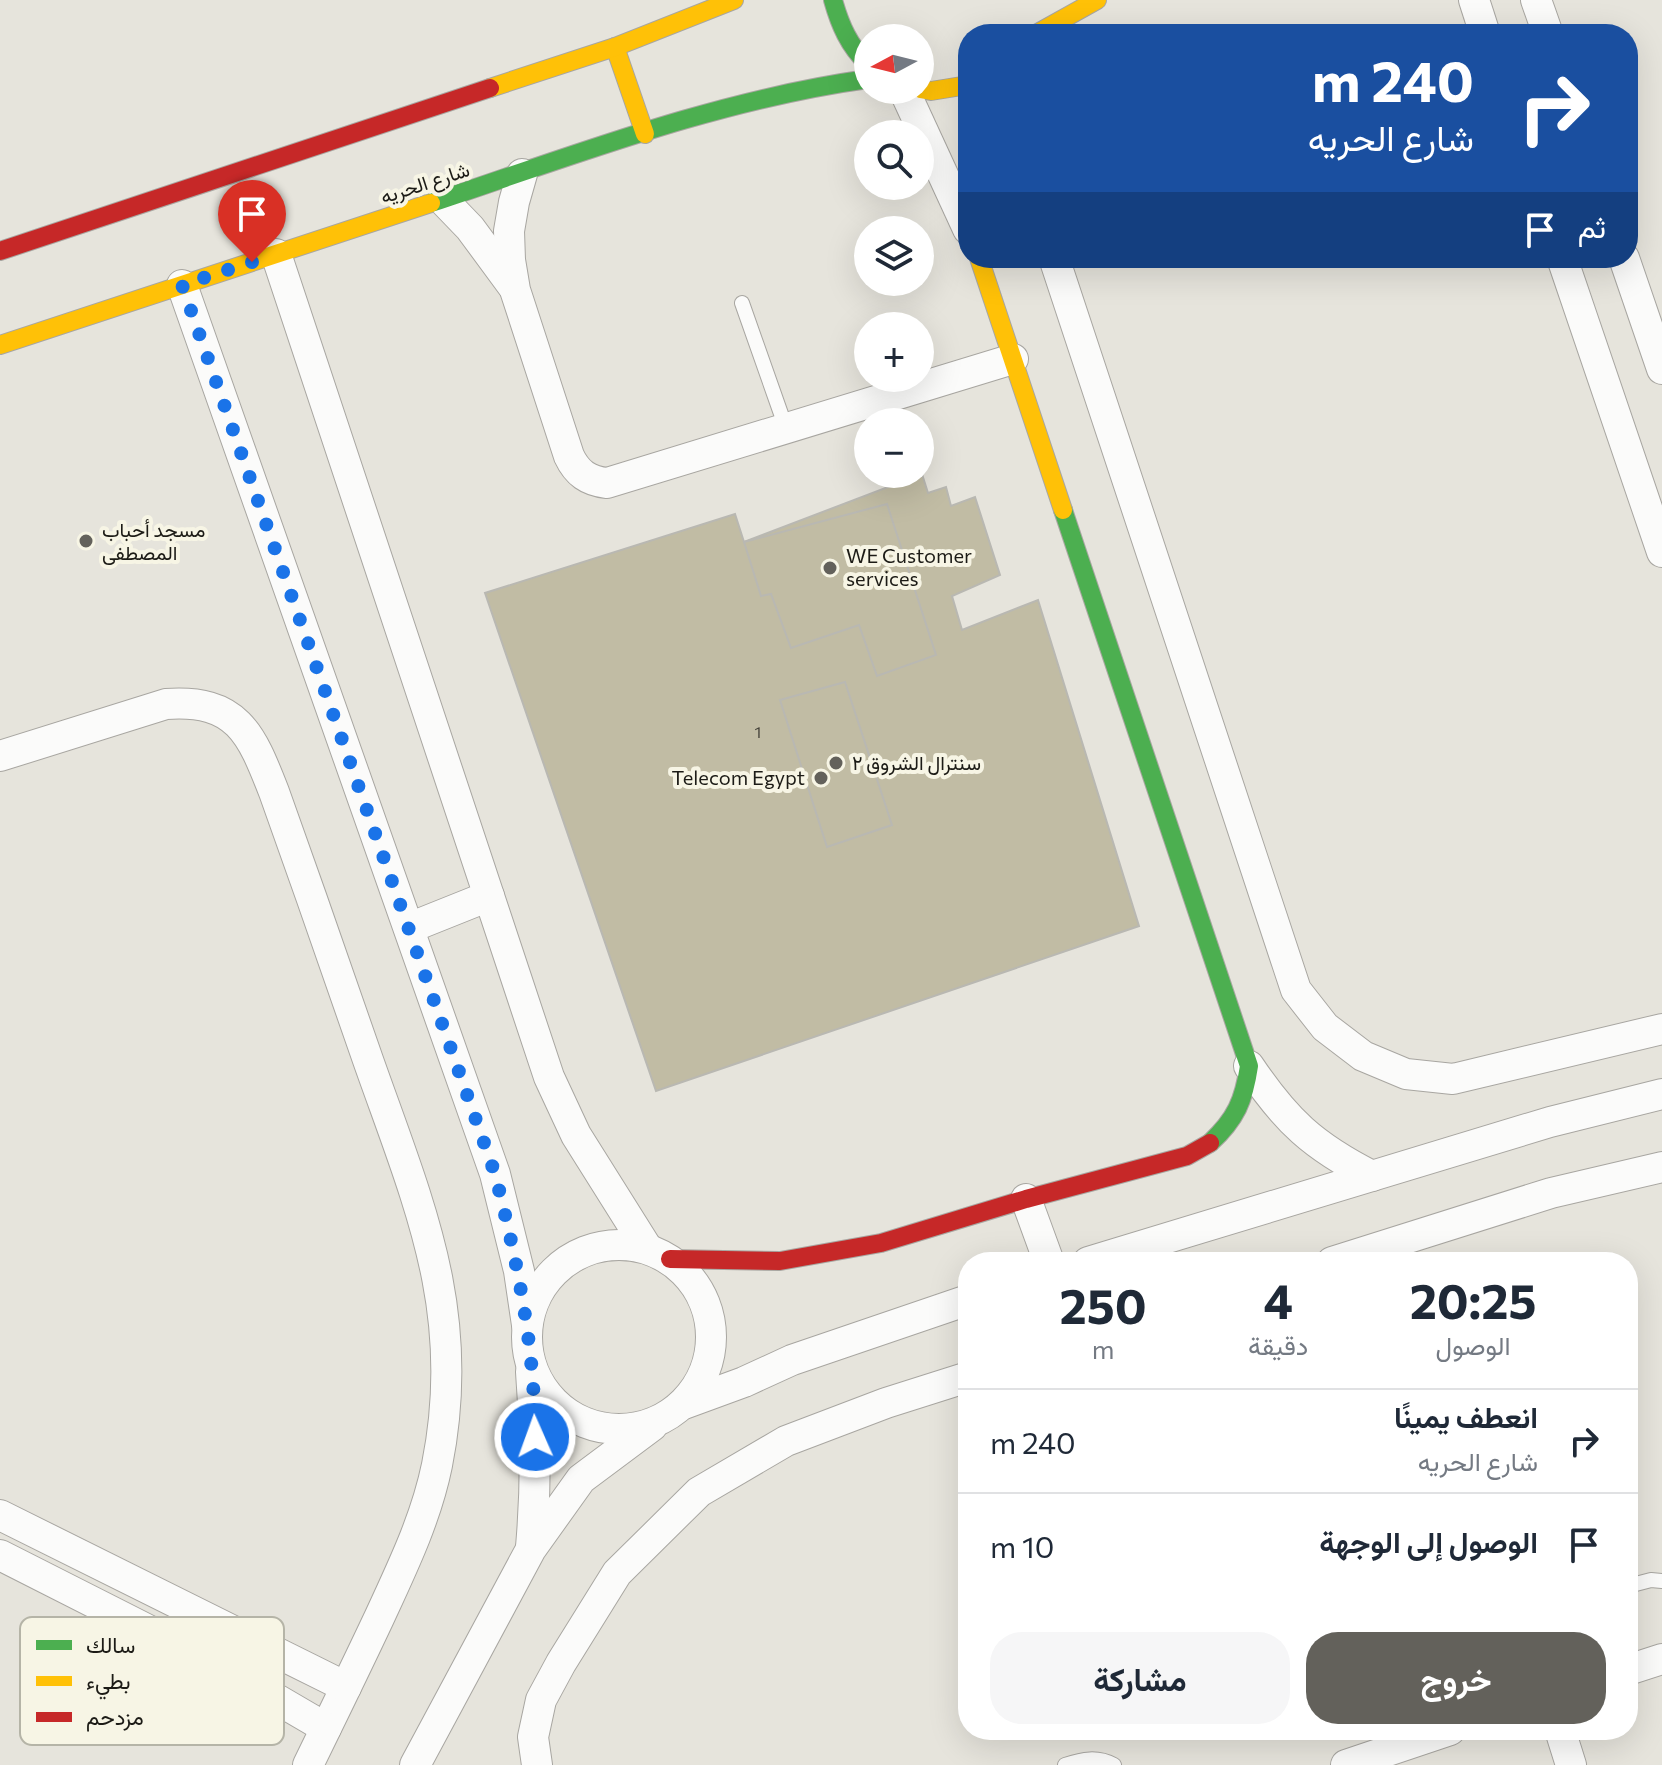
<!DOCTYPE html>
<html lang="ar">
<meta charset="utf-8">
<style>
:root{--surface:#fff;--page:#f6f6f7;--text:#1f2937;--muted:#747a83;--line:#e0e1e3;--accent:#63615b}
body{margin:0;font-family:Commissioner,Vazirmatn,sans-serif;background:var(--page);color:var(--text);direction:rtl;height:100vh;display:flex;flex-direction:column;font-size:30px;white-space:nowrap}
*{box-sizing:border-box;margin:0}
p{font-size:26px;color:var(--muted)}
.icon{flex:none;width:44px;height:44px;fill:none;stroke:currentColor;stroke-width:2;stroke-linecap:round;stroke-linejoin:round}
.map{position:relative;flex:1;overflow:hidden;direction:ltr}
.sheet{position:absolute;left:958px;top:1252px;width:680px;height:488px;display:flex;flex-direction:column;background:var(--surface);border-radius:32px;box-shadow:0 8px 32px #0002;direction:rtl}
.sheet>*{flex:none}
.guide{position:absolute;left:958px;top:24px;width:680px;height:244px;border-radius:32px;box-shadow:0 8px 32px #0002;direction:rtl;background:#1a4fa0;color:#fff;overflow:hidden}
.needle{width:52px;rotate:263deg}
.tools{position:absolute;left:854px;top:24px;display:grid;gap:16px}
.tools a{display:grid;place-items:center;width:80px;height:80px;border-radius:50%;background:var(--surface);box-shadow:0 8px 32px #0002;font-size:40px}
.pin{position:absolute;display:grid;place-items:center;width:68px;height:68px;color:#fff;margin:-82px -34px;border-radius:50% 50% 50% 0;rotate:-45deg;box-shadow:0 0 8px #0007}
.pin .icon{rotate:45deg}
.me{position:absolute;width:88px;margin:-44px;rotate:358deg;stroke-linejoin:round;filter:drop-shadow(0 0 6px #0008)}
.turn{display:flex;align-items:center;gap:28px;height:168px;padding:0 32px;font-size:36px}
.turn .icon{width:104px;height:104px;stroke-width:2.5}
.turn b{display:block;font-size:56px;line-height:68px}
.then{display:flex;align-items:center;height:76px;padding:0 32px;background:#0003;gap:16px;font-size:30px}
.eta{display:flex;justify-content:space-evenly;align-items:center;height:136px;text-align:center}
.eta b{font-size:48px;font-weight:700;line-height:56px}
.primary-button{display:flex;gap:16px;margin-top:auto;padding:16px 32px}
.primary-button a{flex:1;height:92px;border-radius:32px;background:var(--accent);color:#fff;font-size:32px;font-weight:700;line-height:92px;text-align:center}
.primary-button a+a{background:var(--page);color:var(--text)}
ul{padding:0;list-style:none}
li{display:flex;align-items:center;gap:24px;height:104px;padding:0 32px;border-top:2px solid var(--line)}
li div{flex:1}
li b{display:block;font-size:30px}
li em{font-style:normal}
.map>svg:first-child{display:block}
.building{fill:#c1bca4;stroke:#b9b8b2;stroke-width:2}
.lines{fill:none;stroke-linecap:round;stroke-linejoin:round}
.lane-casing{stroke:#a8a6a1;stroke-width:16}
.street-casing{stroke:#a8a6a1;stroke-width:32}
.fast-casing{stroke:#a8a6a1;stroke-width:20}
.slow-casing{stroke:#a8a6a1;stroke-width:20}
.jam-casing{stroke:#a8a6a1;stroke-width:20}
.lane{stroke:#fbfbfa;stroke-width:14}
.street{stroke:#fbfbfa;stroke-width:30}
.fast{stroke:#4caf50;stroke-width:18}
.slow{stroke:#ffc107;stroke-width:18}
.jam{stroke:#c62828;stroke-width:18}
.route{stroke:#1a73e8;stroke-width:14;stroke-dasharray:0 25.2}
.poi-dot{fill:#63615b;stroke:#f7f5e5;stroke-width:3}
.labels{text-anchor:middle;stroke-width:8;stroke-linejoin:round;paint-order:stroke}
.number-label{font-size:16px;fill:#45433a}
.street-label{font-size:20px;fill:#1c1b16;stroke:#f7f5e5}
.poi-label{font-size:20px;fill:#1c1b16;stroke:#f7f5e5;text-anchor:start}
.key{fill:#f7f5e5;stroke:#b5b4a7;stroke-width:2}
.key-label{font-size:22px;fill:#1c1b16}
</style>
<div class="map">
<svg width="1662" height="1765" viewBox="0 0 1662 1765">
<rect width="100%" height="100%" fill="#e6e4dc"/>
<g class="building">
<polygon points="922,474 928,493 946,487 951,506 975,497 1000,575 952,596 962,630 1038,600 1139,926 656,1091 485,593 735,514 744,542"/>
<polygon points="887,504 936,655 877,676 859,625 791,648 771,594 761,596 744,542"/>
<polygon points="845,682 892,825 827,847 780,700"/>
</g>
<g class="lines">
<defs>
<g id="lane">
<polyline points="742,303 786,428"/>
<polyline points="1628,1586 1651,1580 1662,1581"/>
<path d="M 1065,1765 C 1083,1759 1097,1756 1114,1765"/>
</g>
<g id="street">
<polyline points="1474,0 1485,34"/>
<polyline points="1536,0 1548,34"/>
<polyline points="904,90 968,229"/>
<path d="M 522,174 L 514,202 L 509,231 L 510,260 L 515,290 L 569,456 C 577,473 588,481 607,483 L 1013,359"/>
<polyline points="443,200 470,228 512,285"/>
<polyline points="276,254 549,1077 576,1135 647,1248"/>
<polyline points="1054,258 1296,990 1325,1027 1363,1056 1406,1074 1453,1079 1662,1029"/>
<polyline points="1562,258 1662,552"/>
<polyline points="1624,258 1662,369"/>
<polyline points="182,285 495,1174 519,1271 527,1325"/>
<path d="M 0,756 L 166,704 C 237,699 251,733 274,792 C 306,881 337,971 368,1060 C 418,1202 468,1311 437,1465 C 426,1519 402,1568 379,1618 C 356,1667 332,1716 308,1765"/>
<polyline points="409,928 489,896"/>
<path d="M 1249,1066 C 1286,1121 1313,1146 1372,1176"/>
<polyline points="1026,1199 1049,1262"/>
<circle cx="619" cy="1337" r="92"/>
<polyline points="1088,1262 1550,1122 1662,1094"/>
<polyline points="1332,1262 1551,1193 1662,1167"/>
<path d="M 531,1372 C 536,1430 536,1489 531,1547"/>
<polyline points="684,1404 744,1382 792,1360 968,1300"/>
<polyline points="0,1515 346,1687"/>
<polyline points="0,1555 225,1669 326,1728"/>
<polyline points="1628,1670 1662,1659"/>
<polyline points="1560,1730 1571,1765"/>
<polyline points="415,1765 531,1549 581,1479 652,1426"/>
<polyline points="537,1765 533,1737 541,1700 561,1663 617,1573 699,1492 786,1441 886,1403 968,1377"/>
<polyline points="1346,1765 1450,1730"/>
</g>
<g id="fast">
<path d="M 833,0 C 840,25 849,46 868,64"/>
<path d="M 431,203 C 575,155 717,100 868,79"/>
<path d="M 1063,510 L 1249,1066 C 1244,1100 1236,1119 1210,1143"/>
</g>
<g id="slow">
<polyline points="1036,34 1097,0"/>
<polyline points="615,47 645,134"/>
<polyline points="490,88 615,47 734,0"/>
<polyline points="920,89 931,91 968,85"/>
<polyline points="979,258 1063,510"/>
<polyline points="0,345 431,203"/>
</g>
<g id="jam">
<polyline points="0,251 490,88"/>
<polyline points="670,1259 780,1261 881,1243 1026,1199 1187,1156 1210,1143"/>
</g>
</defs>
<use href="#lane" class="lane-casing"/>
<use href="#street" class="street-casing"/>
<use href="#fast" class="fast-casing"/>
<use href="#slow" class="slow-casing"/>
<use href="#jam" class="jam-casing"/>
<use href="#lane" class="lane"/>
<use href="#street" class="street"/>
<use href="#fast" class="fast"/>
<use href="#slow" class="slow"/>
<use href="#jam" class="jam"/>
</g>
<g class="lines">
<path class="route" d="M 252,262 L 182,285 L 495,1174 C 517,1260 535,1347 535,1437"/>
</g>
<g class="poi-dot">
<circle cx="86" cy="541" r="8"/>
<circle cx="830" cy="568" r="8"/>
<circle cx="836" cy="763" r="8"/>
<circle cx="821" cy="778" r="8"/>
</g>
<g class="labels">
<g class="number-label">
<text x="758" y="738">1</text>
</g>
<g class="street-label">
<text transform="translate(425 183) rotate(-18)" y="7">شارع الحريه</text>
</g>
<g class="poi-label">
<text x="102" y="537">مسجد أحباب<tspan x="102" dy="23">المصطفى</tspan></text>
<text x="846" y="563">WE Customer<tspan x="846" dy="23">services</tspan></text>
<text x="852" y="770">سنترال الشروق ٢</text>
<text x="805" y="785" text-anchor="end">Telecom Egypt</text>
</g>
</g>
<rect x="20" y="1617" width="264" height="128" rx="12" class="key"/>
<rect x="36" y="1640" width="36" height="10" fill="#4caf50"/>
<rect x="36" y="1676" width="36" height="10" fill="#ffc107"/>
<rect x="36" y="1712" width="36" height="10" fill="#c62828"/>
<g class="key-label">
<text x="86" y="1653">سالك</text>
<text x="86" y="1689">بطيء</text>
<text x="86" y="1725">مزدحم</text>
</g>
</svg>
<div class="tools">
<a><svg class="needle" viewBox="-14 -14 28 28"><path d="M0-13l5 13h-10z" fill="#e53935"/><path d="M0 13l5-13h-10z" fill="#747a83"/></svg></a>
<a><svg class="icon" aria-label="search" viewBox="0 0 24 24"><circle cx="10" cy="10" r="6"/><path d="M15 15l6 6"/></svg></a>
<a><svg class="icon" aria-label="layers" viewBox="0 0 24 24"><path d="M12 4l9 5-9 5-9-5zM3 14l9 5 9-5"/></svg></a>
<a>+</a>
<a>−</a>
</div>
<div class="pin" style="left:252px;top:262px;background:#d93025"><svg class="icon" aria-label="arrive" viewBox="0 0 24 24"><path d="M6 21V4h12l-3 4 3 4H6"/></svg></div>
<svg class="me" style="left:535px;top:1437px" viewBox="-20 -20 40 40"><circle r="17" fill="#1a73e8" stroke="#fff" stroke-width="3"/><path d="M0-11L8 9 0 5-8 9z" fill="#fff"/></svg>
<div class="guide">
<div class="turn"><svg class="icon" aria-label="right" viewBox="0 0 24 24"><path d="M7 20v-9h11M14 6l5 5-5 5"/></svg><div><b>240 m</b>شارع الحريه</div></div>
<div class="then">ثم<svg class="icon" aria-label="arrive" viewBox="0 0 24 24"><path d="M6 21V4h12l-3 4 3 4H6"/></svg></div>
</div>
<section class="sheet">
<div class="eta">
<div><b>20:25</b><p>الوصول</p></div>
<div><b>4</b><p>دقيقة</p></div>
<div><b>250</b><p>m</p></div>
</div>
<ul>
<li><svg class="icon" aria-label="right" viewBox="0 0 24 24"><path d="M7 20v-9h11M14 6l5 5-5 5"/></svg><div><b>انعطف يمينًا</b><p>شارع الحريه</p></div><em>240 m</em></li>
<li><svg class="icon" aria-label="arrive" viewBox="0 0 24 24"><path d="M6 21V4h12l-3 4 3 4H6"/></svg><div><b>الوصول إلى الوجهة</b></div><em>10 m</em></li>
</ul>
<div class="primary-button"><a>خروج</a><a>مشاركة</a></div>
</section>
</div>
